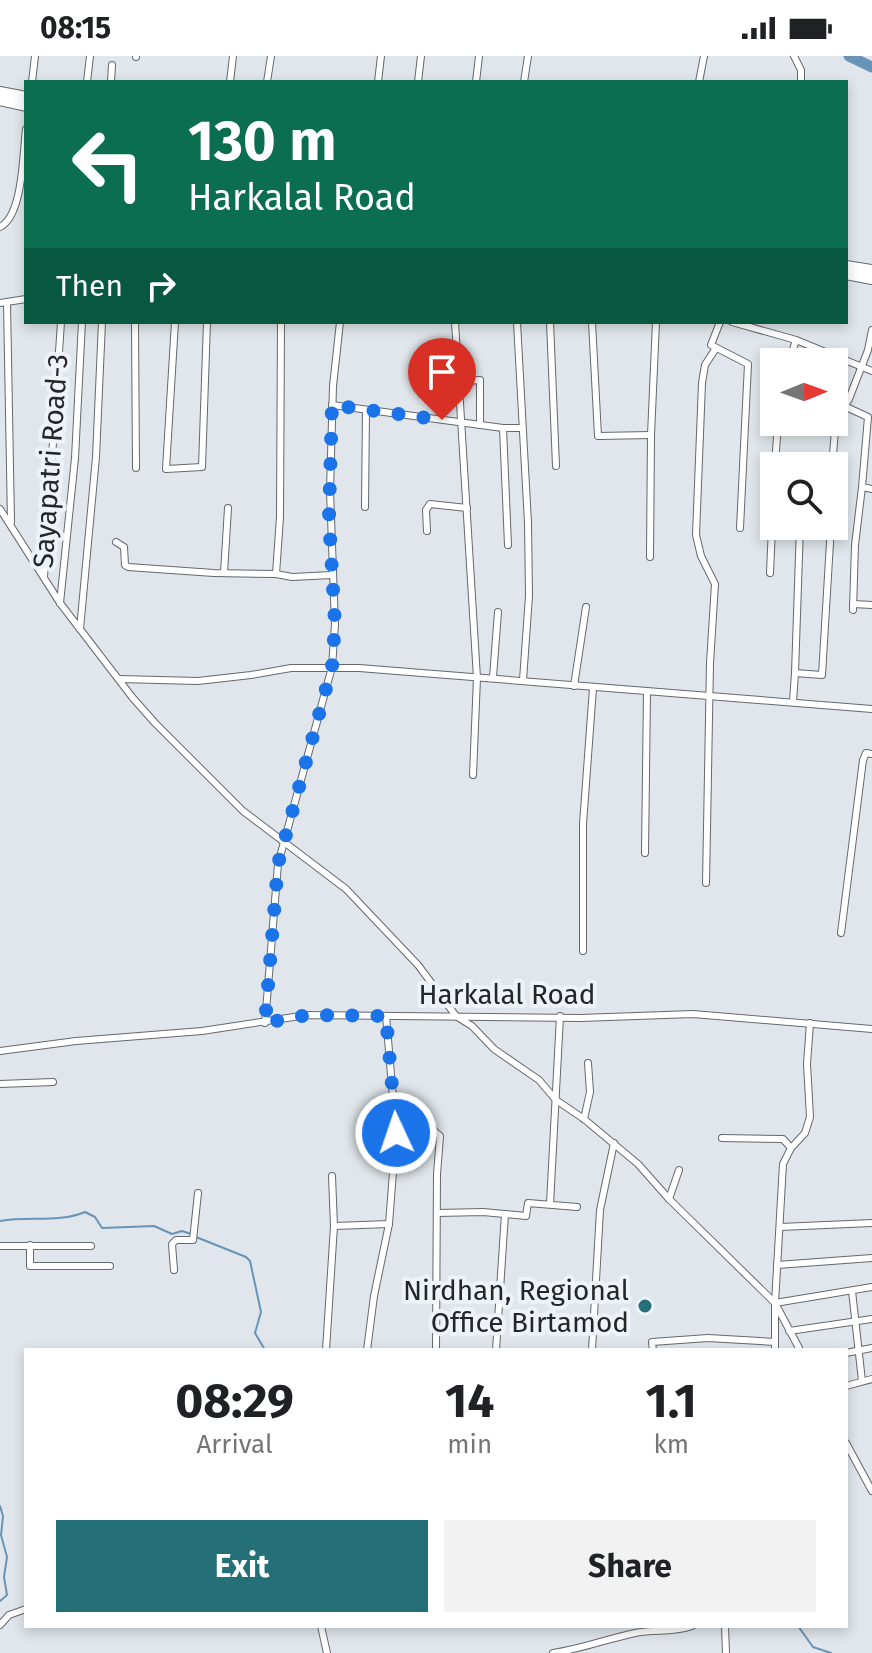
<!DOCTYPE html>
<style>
:root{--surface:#fff;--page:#f2f2f2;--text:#202124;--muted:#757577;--accent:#256f78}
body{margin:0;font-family:"Fira Sans",sans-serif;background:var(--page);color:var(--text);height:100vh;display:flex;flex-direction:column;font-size:30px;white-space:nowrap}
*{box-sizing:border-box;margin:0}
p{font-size:26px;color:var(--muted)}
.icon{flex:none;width:44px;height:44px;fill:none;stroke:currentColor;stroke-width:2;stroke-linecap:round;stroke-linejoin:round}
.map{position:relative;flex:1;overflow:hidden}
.sheet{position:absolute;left:24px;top:1292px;width:824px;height:280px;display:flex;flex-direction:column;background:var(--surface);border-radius:0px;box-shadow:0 4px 12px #0003}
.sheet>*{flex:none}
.hud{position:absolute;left:24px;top:24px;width:824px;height:244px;border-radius:0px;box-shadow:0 4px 12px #0003;background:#0b6e4f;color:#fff;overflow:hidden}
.needle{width:52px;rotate:89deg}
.controls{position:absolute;left:760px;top:292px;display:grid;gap:16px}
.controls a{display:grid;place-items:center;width:88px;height:88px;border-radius:0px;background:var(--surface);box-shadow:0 4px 12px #0003;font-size:40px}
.pin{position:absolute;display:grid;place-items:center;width:68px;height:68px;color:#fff;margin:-82px -34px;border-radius:50% 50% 50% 0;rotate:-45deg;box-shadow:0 0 8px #0007}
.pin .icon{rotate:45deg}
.me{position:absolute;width:88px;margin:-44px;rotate:357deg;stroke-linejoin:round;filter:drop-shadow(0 0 6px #0008)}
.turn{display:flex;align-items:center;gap:28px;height:168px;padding:0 32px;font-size:36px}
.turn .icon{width:104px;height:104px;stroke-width:2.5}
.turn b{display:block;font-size:56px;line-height:68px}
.then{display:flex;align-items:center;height:76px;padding:0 32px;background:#0003;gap:16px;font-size:30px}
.eta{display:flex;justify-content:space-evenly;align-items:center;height:136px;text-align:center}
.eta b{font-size:48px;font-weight:700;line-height:56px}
.primary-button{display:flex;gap:16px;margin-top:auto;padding:16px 32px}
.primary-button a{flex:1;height:92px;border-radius:0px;background:var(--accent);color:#fff;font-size:32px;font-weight:700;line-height:92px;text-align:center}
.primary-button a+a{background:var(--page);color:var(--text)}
.status{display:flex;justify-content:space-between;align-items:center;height:56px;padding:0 40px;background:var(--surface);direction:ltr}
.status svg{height:22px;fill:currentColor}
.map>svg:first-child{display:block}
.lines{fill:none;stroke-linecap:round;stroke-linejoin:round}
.stream{stroke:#6794b7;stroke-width:2}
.river{stroke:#6794b7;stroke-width:11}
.street-casing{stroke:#64696e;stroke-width:8}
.primary-casing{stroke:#64696e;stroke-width:12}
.street{stroke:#fff;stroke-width:6}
.primary{stroke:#fff;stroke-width:10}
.route{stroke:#1a73e8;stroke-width:14;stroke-dasharray:0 25.2}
.poi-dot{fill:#256f78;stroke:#edf3f9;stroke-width:3}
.labels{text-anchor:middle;stroke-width:8;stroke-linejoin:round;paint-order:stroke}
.street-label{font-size:28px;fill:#242628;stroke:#edf3f9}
.poi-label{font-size:28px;fill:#242628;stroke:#edf3f9;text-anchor:end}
</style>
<div class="status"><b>08:15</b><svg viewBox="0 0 49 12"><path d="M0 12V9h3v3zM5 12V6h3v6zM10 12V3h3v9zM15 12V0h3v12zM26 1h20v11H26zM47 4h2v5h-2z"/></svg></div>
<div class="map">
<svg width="872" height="1597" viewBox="0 0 872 1597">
<rect width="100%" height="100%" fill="#e0e6eb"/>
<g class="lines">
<g class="stream">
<path d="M 0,1165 C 29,1160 59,1167 85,1156 L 95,1161 L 102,1172 L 154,1170 L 172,1178 L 182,1175 L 191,1178"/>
<polyline points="196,1181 246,1201 250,1205 261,1256 255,1277 265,1294"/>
<polyline points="0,1450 3,1460 1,1479 7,1501 4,1521 7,1539 0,1545"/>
<polyline points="798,1570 813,1591 831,1597"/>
</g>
<polyline class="river" points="849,0 872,11"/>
<defs>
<g id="street">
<polyline points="794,0 801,14 801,26"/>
<polyline points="136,1 136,0"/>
<polyline points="32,26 35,0"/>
<polyline points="87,26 90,0"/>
<polyline points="111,26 112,9"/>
<polyline points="230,26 233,0"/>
<polyline points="267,26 271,0"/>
<polyline points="378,26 381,0"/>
<polyline points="418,26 421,0"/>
<polyline points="476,26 479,0"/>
<polyline points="524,26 528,0"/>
<polyline points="699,26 704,0"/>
<path d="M 0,171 C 23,160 23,97 26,73"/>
<polyline points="7,246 11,466"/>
<polyline points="0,247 26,243"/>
<polyline points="135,266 136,412"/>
<polyline points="175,266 166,413 202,411 207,266"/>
<polyline points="281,266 280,461 276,518 292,521 332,519"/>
<polyline points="455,266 477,622 473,719"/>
<polyline points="517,266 528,467 529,540 523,624"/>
<polyline points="550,266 556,410"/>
<polyline points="592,266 598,380 651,379"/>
<polyline points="720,266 711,289 748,308 740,472"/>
<polyline points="732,266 796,284 872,315"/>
<polyline points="789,306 796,284"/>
<polyline points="465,330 465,325 480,324 480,369"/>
<polyline points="332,349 503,372"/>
<polyline points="844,350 868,361 862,431 872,433"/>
<polyline points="775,409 778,366"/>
<polyline points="775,410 791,410"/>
<polyline points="832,410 836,363 849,343 868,294 872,274"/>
<polyline points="365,451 366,354"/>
<polyline points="0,453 60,547 132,641 155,667 243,755 346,833 418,909 456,960 472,970 494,993 539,1024 556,1044 584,1063 638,1108 669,1143 775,1247 800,1294"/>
<polyline points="427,475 426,454 430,448 467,452"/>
<polyline points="116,486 124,491 125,509 128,511 214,517 276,518"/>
<polyline points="508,489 503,372 522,372"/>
<polyline points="650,501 651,379 656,266"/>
<polyline points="224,517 228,452"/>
<polyline points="770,517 774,426"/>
<polyline points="44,521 61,266"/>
<polyline points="60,547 75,402 82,266"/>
<polyline points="853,548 872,549"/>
<polyline points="853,554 855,489 862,431"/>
<polyline points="80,573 96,401 102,266"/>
<polyline points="795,617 800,470"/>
<polyline points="493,621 498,556"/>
<polyline points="119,623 198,625 251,619 291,612 359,612 872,653"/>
<polyline points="574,630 586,551"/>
<polyline points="793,646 795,617 822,619 831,470"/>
<polyline points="645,797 647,636"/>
<polyline points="706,827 710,607 715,528 701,500 696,479 702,327 705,309 716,292"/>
<polyline points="841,877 863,704 866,697 872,698"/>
<polyline points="583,895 583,768 593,632"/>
<polyline points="265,967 278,808 332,611 335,568 330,435 333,330 340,266"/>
<polyline points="0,995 76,985 202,975 307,959 580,962 693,958 872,973"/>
<polyline points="0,1028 53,1026"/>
<polyline points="584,1063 590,1036 588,1007"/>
<polyline points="396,1077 433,1074 440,1080 437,1118 436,1294"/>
<polyline points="722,1082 783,1083 791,1092"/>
<polyline points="669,1143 679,1114"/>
<polyline points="550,1148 560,960"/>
<polyline points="437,1157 483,1156 526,1160 528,1147 577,1151"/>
<polyline points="334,1170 389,1168"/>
<polyline points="780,1171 872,1167"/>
<polyline points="30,1189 30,1210 110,1210"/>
<polyline points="0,1190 91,1190"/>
<polyline points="777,1209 872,1202"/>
<polyline points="174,1214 172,1188 176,1184 193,1184 198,1137"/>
<polyline points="852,1235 862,1325"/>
<polyline points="775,1247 872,1231"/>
<polyline points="789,1275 872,1263"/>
<polyline points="326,1294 334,1170 332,1120"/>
<polyline points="367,1294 374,1240 389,1168 396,1077 386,960"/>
<polyline points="496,1294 505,1158"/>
<polyline points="592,1294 600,1154 614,1087"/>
<polyline points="653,1294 652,1286 708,1282 775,1286"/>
<polyline points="775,1294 775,1247 783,1108 791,1092 805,1077 810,1061 807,1008 810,967"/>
<polyline points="846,1297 872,1292"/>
<polyline points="846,1330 872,1323"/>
<polyline points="846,1387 872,1435"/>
<polyline points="0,1569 9,1559 26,1553"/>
<polyline points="321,1570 327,1597"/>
<polyline points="725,1570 726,1597"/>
<path d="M 553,1597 C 581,1593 607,1583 635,1577 C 656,1572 669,1578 692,1570"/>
</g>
<g id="primary">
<polyline points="0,36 26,41"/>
<polyline points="0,44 26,50"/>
<polyline points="846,210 872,214"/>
<polyline points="846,218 872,223"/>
</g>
</defs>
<use href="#street" class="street-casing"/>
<use href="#primary" class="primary-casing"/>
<use href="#street" class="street"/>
<use href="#primary" class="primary"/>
</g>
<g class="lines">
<polyline class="route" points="396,1077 386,960 307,959 265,967 278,808 332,611 335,568 329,462 332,349 442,364"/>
</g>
<circle class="poi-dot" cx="645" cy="1250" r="8"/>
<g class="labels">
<g class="street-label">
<text transform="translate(50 405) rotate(-86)" y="10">Sayapatri Road-3</text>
<text x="507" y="948">Harkalal Road</text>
</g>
<g class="poi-label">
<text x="629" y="1244">Nirdhan, Regional<tspan x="629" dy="32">Office Birtamod</tspan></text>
</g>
</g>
</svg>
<div class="controls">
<a><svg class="needle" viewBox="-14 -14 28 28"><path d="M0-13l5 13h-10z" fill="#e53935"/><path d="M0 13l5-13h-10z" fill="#757577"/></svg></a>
<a><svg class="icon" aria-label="search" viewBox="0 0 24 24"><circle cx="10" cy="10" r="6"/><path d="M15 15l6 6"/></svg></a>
</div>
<div class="pin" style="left:442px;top:364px;background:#d93025"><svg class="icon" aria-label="arrive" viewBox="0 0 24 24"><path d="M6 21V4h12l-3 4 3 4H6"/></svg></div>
<svg class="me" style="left:396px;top:1077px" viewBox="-20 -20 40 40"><circle r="17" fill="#1a73e8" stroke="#fff" stroke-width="3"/><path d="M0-11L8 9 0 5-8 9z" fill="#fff"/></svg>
<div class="hud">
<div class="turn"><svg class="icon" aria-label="left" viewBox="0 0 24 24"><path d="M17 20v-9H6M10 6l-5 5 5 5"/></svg><div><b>130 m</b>Harkalal Road</div></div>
<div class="then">Then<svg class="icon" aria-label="right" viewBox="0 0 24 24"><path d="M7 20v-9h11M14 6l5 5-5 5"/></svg></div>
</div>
<section class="sheet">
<div class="eta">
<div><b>08:29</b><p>Arrival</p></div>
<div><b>14</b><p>min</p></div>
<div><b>1.1</b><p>km</p></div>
</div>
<div class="primary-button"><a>Exit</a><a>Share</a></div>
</section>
</div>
